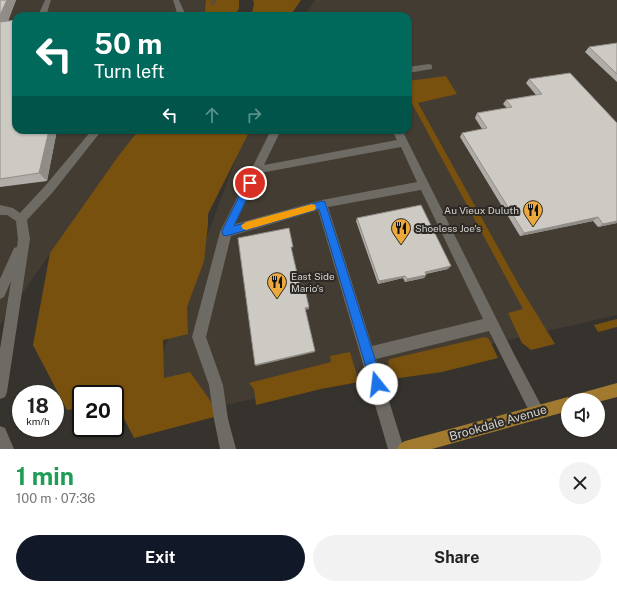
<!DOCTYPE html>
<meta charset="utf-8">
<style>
:root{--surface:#fff;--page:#f2f2f2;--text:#222;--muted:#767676;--accent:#111827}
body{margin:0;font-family:"Public Sans",sans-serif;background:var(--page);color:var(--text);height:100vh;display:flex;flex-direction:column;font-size:15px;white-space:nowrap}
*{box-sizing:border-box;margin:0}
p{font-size:13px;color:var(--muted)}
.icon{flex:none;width:22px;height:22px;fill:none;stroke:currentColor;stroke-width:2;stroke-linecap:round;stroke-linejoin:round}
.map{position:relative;height:449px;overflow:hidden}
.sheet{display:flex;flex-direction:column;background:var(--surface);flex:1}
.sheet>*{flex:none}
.top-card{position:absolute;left:12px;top:12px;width:400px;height:122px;border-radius:12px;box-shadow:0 1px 3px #0004;background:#00695c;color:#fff;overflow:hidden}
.buttons{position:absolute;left:561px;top:393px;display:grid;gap:8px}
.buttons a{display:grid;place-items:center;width:44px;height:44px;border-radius:50%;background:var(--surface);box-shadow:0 1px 3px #0004;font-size:20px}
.speed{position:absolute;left:12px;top:385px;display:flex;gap:8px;font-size:20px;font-weight:700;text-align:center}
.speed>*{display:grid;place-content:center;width:52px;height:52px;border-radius:50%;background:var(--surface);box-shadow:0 1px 3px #0004;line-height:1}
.speed small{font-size:10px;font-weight:400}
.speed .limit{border:2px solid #111;border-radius:6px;background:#fff;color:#111}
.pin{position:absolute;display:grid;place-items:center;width:34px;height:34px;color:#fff;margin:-17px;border:2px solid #fff;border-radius:50%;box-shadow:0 1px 4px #0007}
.me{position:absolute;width:44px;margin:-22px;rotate:344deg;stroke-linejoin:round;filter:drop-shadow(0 0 3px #0008)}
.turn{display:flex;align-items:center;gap:14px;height:84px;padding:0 16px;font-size:18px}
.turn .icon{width:52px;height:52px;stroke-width:2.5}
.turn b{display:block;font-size:28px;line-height:34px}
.lanes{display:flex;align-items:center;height:38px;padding:0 16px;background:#0003;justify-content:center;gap:20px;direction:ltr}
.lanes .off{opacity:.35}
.round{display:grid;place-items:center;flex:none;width:42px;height:42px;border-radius:21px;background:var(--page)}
.summary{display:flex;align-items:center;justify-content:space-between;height:68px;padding:0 16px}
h1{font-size:24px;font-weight:700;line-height:30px;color:#1e9e55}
.button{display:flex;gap:8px;margin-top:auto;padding:8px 16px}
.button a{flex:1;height:46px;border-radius:24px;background:var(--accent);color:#fff;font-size:16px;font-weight:700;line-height:46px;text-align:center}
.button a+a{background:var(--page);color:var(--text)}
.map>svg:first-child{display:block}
.built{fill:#433c32}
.green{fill:#78510e}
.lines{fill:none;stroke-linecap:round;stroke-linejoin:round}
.stream{fill:#594d3e;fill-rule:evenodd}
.service{fill:#6e6a64;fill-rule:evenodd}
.primary{fill:#a17a2f;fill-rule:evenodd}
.wall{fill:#b0ada8}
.shaded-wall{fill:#908d88}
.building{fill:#cdc9c3;stroke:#908d88}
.route{fill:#1a73e8;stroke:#114b97}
.slow{fill:#f59e0b}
.labels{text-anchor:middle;stroke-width:4;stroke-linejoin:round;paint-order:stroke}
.poi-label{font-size:10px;fill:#d3d1ce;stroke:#2c2924;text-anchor:start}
.near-street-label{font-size:12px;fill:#d3d1ce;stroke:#2c2924}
</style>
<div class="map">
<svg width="617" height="449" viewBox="0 0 617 449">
<rect width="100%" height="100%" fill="#36332e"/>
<g class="built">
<polygon points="0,0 224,0 228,16 16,16 16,130 139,130 119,155 0,325"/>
<polygon points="315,0 617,0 617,315 135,426 247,130 408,130 408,16 304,16"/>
</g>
<g class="green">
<polygon points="206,0 239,0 239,8 235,16 212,16 205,12"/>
<polygon points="253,0 301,0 290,16 251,16 254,4"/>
<polygon points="446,76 457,94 418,103 520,287 555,344 531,350 522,343 508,313 523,309 408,96 408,81"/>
<polygon points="139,130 250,130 208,214 208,224 204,261 187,307 188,334 163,340 164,378 190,372 214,406 214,417 134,438 115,401 115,394 81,394 81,408 67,410 33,345 50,253 119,155"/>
<polygon points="617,319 617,327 598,332 594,325"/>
<polygon points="485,337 489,339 498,358 442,372 392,379 388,362 390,359"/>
<polygon points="350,352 359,382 321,389 256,405 254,389 249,383 331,362 330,356"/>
</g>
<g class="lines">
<polygon class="stream" points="212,0 216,0 214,5 212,5 210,4"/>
<g class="service">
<polygon points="45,0 51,0 46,16 38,16"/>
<polygon points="173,0 179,0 186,16 178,16"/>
<polygon points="429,64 432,65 432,69 408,73 408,67"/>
<polygon points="92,130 102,130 53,192 27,220 30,239 7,392 5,397 0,399 0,349 11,281 4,297 0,299 0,279 14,248 17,247 18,239 16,221 7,215 0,215 0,205 13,208 20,213 45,186"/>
<path d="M 271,130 L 281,130 L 264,165 L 397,140 L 392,130 L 402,130 L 514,354 L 542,407 L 544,412 L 542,417 L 537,419 L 532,417 L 489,331 L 376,359 L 404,449 L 388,449 L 318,210 L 231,236 L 206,337 L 223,385 L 228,419 L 236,449 L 220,449 L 214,419 L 209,385 L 192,337 L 220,232 ZM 401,147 L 417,182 L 322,200 L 235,224 L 260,173 ZM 421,190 L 483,319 L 372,346 L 328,207 Z"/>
<polygon points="0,426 5,428 14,449 0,449"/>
</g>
<g class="primary">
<polygon points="617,383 617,397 598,402 598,400 574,400 576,395 581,393"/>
<polygon points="568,397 574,400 568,400 568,411 432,449 397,449 400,444 405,441"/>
</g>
</g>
<g class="wall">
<polygon points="0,0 16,0 8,21 16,130 57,130 47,181 0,187"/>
<polygon points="617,43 617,82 585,52 589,47"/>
<polygon points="529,79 617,123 617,223 598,227 593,221 520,236 460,137 462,133 482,129 475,118 477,113 507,108 503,104 506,100 536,95 526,83"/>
<polygon points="357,218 448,269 426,274 426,275 424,278 405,282 403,278 378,284 356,221"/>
</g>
<g class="shaded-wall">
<polygon points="7,0 16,0 4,30 0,26 0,15"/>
<polygon points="16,36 16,48 13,44"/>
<polygon points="49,130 57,130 47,181 39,173"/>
<polygon points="598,217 593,221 520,236 524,233"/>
<polygon points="617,221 617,223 598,227 603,224"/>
<polygon points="451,266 448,269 423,274 425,272"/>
<polygon points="426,275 424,278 405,282 407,279"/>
<polygon points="405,276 403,278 378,284 379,281"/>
<polygon points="309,307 309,309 305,310 305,308"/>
<polygon points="315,351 315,352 256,366 255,365"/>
</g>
<g class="building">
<polygon points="0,0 7,0 0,15"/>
<polygon points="16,20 16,36 13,44 16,44 16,130 49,130 39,173 0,179 0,22"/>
<polygon points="617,43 617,74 589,47"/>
<polygon points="570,73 617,123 617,221 603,224 598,217 524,233 462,133 487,128 477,113 512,107 506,100 542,94 529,79"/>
<polygon points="421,205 451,266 425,272 426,275 407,279 405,276 379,281 357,218"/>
<polygon points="289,228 293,247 291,247 300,286 304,285 309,307 305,308 315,351 255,365 238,238"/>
</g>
<polygon class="route" points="250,179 254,183 234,226 322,201 325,202 383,384 381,388 377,390 373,388 371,384 319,209 226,236 223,235 222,232 223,229 247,180"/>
<polygon class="slow" points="312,204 315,205 316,207 315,210 246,230 243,229 241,226 243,224 246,222"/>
<defs>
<symbol id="restaurant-pin" viewBox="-11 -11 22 30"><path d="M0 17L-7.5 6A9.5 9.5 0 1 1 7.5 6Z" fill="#eda83b" stroke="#2c2924"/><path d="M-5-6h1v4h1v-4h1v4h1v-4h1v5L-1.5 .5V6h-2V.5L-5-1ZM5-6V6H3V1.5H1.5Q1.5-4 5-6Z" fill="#111"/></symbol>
</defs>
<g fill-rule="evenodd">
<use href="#restaurant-pin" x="522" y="199" width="22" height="30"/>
<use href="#restaurant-pin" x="390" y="217" width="22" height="30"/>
<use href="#restaurant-pin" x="266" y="271" width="22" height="30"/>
</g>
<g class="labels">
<g class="poi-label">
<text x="519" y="214" text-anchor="end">Au Vieux Duluth</text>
<text x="415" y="232">Shoeless Joe's</text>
<text x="291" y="280">East Side<tspan x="291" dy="12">Mario's</tspan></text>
</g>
<g class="near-street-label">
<text transform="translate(498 423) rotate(-16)" y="4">Brookdale Avenue</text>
</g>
</g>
</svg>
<div class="buttons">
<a><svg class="icon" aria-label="sound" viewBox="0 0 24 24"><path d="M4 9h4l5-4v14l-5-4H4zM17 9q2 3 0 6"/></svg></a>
</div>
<div class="speed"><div>18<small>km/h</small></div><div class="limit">20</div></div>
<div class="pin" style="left:250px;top:183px;background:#d93025"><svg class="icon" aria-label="arrive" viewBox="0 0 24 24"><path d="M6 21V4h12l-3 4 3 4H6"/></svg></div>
<svg class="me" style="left:377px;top:384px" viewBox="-20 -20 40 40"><circle r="19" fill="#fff"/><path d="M0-13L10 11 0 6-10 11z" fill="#1a73e8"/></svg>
<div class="top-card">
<div class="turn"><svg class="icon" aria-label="left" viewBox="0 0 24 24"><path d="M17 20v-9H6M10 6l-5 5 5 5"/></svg><div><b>50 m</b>Turn left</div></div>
<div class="lanes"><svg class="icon" aria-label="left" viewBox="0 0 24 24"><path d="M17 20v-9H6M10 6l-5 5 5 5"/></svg><svg class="icon off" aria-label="ahead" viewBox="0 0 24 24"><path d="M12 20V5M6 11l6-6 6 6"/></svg><svg class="icon off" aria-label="right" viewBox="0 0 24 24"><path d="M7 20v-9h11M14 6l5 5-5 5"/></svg></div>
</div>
</div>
<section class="sheet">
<div class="summary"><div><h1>1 min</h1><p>100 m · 07:36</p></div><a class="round"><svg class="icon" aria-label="close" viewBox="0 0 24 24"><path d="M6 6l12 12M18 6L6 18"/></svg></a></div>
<div class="button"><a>Exit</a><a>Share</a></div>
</section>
